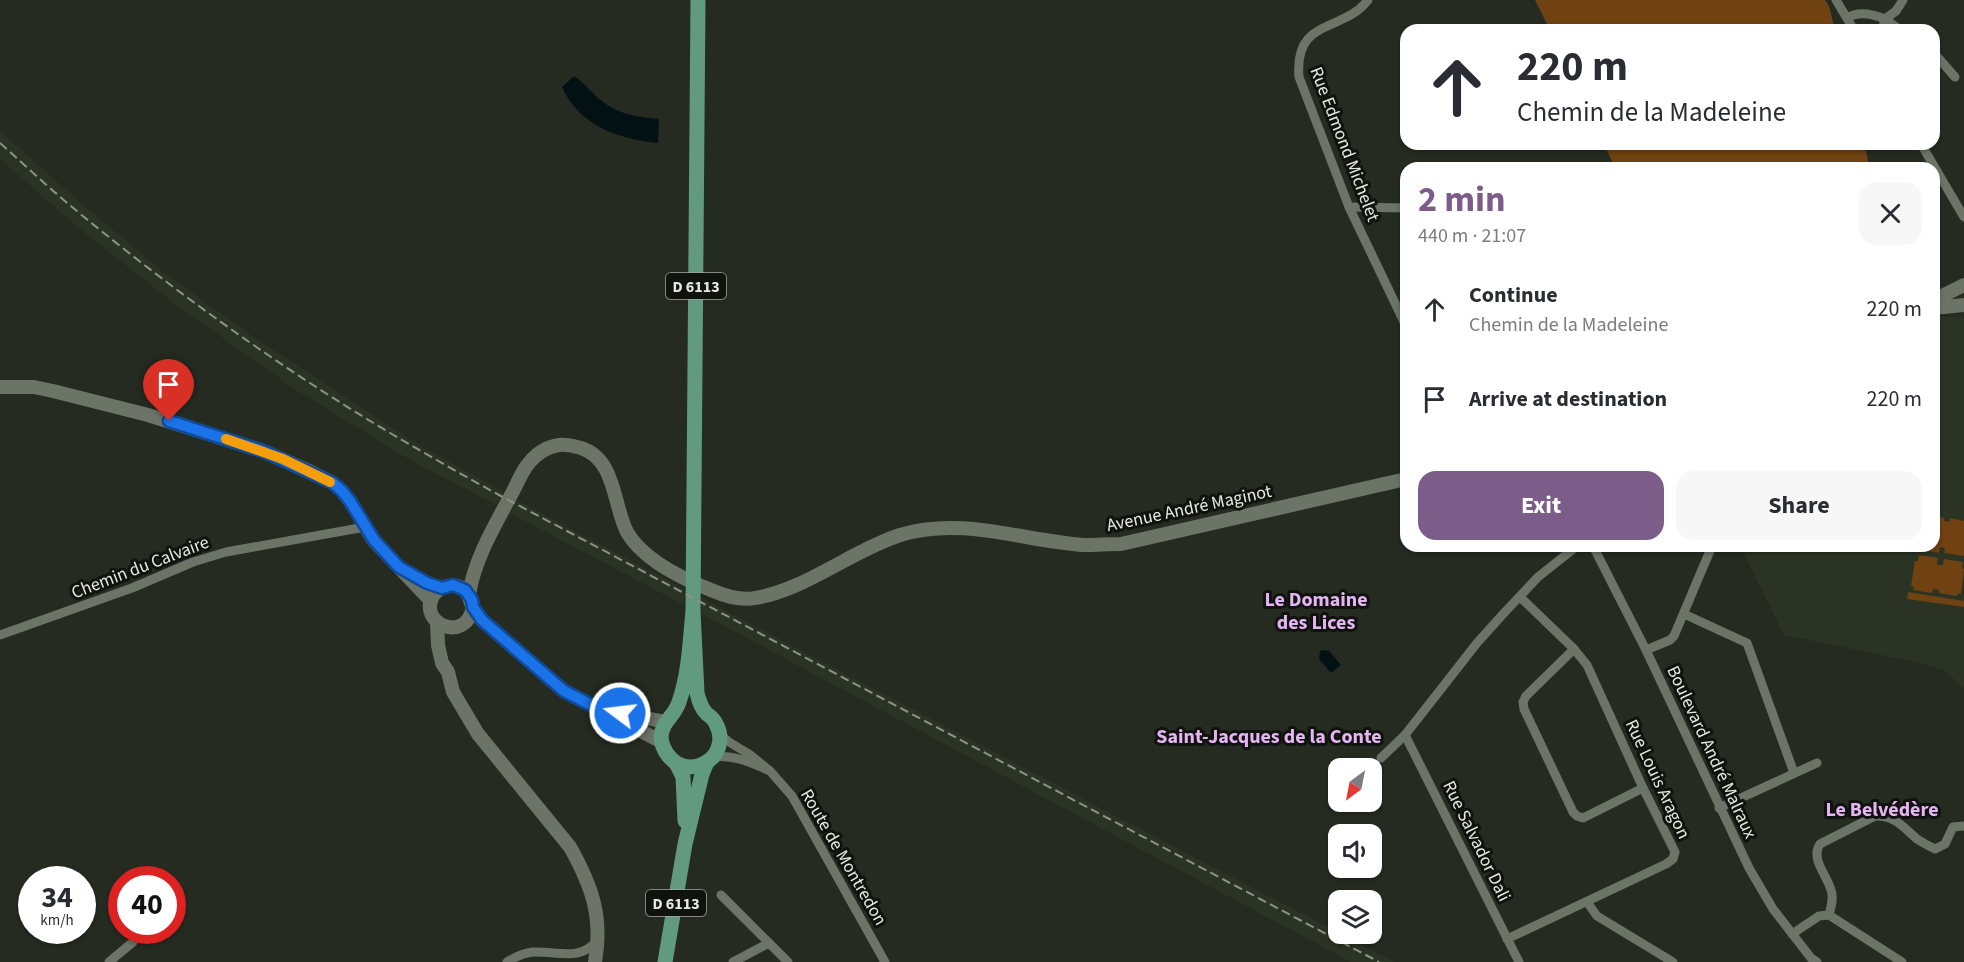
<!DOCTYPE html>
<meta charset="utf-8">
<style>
:root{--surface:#fff;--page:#f7f7f7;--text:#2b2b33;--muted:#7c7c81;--accent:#7c5c89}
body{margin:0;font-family:"Source Sans 3",sans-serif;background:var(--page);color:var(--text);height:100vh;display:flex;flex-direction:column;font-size:22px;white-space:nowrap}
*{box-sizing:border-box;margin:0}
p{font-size:20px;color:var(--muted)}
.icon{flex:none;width:33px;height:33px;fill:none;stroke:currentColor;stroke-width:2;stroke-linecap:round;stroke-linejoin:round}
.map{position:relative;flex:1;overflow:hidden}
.details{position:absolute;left:1400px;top:162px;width:540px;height:390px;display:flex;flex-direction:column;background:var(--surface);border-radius:18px;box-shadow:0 2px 4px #0004}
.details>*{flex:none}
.hud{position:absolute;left:1400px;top:24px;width:540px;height:126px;border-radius:18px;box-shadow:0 2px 4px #0004;background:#fff;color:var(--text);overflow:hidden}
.needle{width:39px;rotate:212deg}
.fabs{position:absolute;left:1328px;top:758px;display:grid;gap:12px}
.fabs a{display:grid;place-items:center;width:54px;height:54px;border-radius:12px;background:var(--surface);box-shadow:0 2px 4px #0004;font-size:30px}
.speed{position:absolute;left:18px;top:866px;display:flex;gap:12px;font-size:30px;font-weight:700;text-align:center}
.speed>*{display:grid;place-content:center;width:78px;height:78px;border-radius:50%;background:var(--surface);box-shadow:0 2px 4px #0004;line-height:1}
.speed small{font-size:15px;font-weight:400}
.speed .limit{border:9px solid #d22;background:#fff;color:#111}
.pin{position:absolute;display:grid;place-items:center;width:51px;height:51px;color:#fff;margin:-62px -26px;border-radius:50% 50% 50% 0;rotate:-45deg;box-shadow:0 0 6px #0007}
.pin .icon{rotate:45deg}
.me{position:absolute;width:66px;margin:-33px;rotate:285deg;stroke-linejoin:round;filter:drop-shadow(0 0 4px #0008)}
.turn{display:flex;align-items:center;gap:21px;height:126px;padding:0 18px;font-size:27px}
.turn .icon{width:78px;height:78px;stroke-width:2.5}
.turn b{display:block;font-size:42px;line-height:51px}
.round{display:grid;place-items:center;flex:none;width:63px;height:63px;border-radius:18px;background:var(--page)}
.headline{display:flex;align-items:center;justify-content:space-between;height:102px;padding:0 18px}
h1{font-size:36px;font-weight:700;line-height:45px;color:var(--accent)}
.primary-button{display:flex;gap:12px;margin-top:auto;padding:12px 18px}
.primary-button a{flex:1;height:69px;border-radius:18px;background:var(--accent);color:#fff;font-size:24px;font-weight:700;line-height:69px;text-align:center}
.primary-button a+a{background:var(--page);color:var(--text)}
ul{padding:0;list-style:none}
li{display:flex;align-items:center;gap:18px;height:90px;padding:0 18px}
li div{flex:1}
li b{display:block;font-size:22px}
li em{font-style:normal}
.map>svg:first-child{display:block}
.built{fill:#2b3424}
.green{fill:#704212}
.water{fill:#021214}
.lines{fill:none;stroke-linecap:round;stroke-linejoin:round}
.street{stroke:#6c7367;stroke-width:9}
.secondary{stroke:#6c7367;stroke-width:14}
.primary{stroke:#619a81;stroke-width:15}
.rail{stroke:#8d9289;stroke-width:2;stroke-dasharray:9 4.5;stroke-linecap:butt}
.route-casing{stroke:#114b97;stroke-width:15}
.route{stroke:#1a73e8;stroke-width:10}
.slow{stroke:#f59e0b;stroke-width:10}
.labels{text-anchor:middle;stroke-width:6;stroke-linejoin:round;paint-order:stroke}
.shield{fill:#10120e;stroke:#a5a8a2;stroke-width:1.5}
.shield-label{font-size:16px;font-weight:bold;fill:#e5e9e2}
.street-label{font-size:18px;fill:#e5e9e2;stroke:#10120e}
.neighbourhood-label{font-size:20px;font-weight:bold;fill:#e5b5f3;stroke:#10120e}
</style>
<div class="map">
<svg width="1964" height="962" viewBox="0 0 1964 962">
<rect width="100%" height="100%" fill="#252b21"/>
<g class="built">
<polygon points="0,131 82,204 162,271 249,334 420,446 503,491 496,505 412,461 296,390 171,301 80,229 0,159"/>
<polygon points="1940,316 1964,318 1964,689 1946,671 1916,662 1784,635 1740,546 1934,546 1934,320"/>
<polygon points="517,500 684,589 684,605 510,513"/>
<polygon points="701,598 1394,962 1351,962 700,613"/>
</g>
<g class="green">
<polygon points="1535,0 1825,0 1829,6 1835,30 1550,30"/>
<polygon points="1604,144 1864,144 1870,168 1615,168"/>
<polygon points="1934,516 1944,518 1944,521 1949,522 1950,518 1964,521 1964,556 1944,553 1945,548 1940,547 1939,553 1920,550 1920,546 1934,546"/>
<polygon points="1919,555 1938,558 1937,565 1943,565 1944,559 1963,562 1962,568 1964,569 1961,594 1958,593 1957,596 1939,593 1939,590 1933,589 1932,593 1913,590 1914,587 1911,586 1915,561 1918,561"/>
<polygon points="1908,592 1964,601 1964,607 1907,599"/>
</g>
<g class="water">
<path d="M 574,76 C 585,83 591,93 602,101 C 619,115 638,117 659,119 L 658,143 C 619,139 579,126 562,87 Z"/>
<polygon points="1324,650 1329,651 1341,665 1331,673 1319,659 1320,651"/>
</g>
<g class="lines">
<g class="street">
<path d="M 1368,0 C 1343,33 1294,17 1299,77 L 1349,207 L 1406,326"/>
<polyline points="1836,0 1854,30"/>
<path d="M 1847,18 C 1858,11 1873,14 1885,19 L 1882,30"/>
<polyline points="1900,30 1885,19 1896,11 1903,0"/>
<polyline points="1934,53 1955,77"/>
<polyline points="1921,144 1964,217"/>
<polyline points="1349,207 1406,208"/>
<polyline points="1593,546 1646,650 1749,868 1773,909 1811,958 1817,962"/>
<polyline points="1684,614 1747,643 1794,773"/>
<polyline points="0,635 132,588 193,562 226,552 365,527"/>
<polyline points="1574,649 1526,696 1523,702 1524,709 1573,812 1577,816 1583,818 1643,788"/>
<polyline points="1646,650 1670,640 1674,636 1712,546"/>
<polyline points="1405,735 1519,962"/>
<path d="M 713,757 C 733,754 752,763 770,771 L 749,754 L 729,742 L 720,734"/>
<polyline points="1381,758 1405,735 1477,643 1504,613 1538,577 1577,546"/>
<polyline points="770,771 792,796 885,962"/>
<polyline points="1719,808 1817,763"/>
<polyline points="721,895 769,943"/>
<polyline points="1587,902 1597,916 1673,962"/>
<path d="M 1829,915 C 1831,907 1834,898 1831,890 C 1827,875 1810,859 1820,844 L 1875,816 C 1895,815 1904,828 1917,839 C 1923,843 1929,846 1935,849 L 1945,844 L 1953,827 L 1964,826"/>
<polyline points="1792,934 1819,916 1829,915 1902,962"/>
<polyline points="1507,939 1666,864 1673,859 1675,852 1643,788 1587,665 1574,649 1520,597"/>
<polyline points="109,962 133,942"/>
<path d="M 507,962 C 515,957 524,953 533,952 C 559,951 579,962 598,940"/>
<polyline points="733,962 769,943 788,962"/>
</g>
<g class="secondary">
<polyline points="1934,300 1964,285"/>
<polyline points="1934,308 1964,305"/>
<polyline points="0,387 34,387 53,391 148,415 263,451 311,472 333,483 342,491 350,501 373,540 431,601"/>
<path d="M 469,594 C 475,558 494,527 511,495 C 517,485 521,472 529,463 C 537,453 546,447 559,445 C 567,444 573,446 581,448 C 616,459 613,505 627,532 C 643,560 683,579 711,590 C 725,596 740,601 755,598 C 805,590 851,551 900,535 C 962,516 1023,541 1084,545 C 1096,545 1109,544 1121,544 L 1406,479"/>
<path d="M 473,607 C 466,645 417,623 433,596 C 436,591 442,587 448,586 C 467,583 468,597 473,608 C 475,612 479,616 482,620 L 564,691 L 662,742"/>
<path d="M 437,622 L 438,645 L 442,663 L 448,672 L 453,692 L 478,734 L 570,847 C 592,886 603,917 595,962"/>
<polyline points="615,712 666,722"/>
</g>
<g class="primary">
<path d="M 693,611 C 690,641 689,674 679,702 C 675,716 661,722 661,738 C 662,749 669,759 678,764 C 686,768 696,768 705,763 C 719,756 724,738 716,724 C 714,719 711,717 707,714 C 701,708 699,701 697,693 L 693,611 L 698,0"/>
<polyline points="676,763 683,777 685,821"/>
<polyline points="665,962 685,844 702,774 707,762"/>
</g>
<path class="rail" d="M 0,143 C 26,166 51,190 78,212 C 157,277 241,339 327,394 C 383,430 441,463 499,495 L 1379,962"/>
</g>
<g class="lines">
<defs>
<polyline id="route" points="169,421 263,451 333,483 342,491 350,501 374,540 399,567 427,583 442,588 453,585 465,590 472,600 473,607 482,620 564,691 597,708 620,713"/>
</defs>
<use href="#route" class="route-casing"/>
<use href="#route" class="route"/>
<polyline class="slow" points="226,439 283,459 330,482"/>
</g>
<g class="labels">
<g class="shield">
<rect x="666" y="273" width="60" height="26" rx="4.5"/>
<rect x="646" y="890" width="60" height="26" rx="4.5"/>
</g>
<g class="shield-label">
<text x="696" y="292">D 6113</text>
<text x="676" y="909">D 6113</text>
</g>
<g class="street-label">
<text transform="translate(1345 144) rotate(69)" y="6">Rue Edmond Michelet</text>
<text transform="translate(1189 508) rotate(-12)" y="6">Avenue André Maginot</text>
<text transform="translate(140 567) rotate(-21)" y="6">Chemin du Calvaire</text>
<text transform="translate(1712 752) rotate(65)" y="6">Boulevard André Malraux</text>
<text transform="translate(1658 779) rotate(65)" y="6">Rue Louis Aragon</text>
<text transform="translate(1477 841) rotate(64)" y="6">Rue Salvador Dali</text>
<text transform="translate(844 857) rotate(60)" y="6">Route de Montredon</text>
</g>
<g class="neighbourhood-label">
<text x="1316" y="606">Le Domaine<tspan x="1316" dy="23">des Lices</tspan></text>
<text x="1269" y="743">Saint-Jacques de la Conte</text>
<text x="1882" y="816">Le Belvédère</text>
</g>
</g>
</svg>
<div class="fabs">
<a><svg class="needle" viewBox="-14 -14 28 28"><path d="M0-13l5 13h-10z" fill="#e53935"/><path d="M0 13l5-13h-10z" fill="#7c7c81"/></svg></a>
<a><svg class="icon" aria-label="sound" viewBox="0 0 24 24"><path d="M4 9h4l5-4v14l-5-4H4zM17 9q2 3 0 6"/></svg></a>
<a><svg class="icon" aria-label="layers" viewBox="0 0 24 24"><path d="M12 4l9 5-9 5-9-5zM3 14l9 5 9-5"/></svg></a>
</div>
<div class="speed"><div>34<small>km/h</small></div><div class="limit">40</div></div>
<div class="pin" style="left:169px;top:421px;background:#d93025"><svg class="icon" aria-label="arrive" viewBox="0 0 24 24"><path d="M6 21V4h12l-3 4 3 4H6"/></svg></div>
<svg class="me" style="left:620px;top:713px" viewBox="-20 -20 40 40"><circle r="17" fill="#1a73e8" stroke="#fff" stroke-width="3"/><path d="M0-11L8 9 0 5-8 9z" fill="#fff"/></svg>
<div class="hud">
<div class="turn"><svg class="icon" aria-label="ahead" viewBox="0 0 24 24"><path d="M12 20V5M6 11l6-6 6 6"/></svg><div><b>220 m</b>Chemin de la Madeleine</div></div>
</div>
<section class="details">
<div class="headline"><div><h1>2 min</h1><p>440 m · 21:07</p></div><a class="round"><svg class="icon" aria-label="close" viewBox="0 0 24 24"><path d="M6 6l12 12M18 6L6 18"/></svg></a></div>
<ul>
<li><svg class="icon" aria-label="ahead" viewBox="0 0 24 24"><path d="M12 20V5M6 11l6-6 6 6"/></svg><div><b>Continue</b><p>Chemin de la Madeleine</p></div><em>220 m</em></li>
<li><svg class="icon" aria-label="arrive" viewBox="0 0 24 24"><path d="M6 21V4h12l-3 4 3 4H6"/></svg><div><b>Arrive at destination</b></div><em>220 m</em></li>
</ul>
<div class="primary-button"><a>Exit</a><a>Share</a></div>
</section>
</div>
